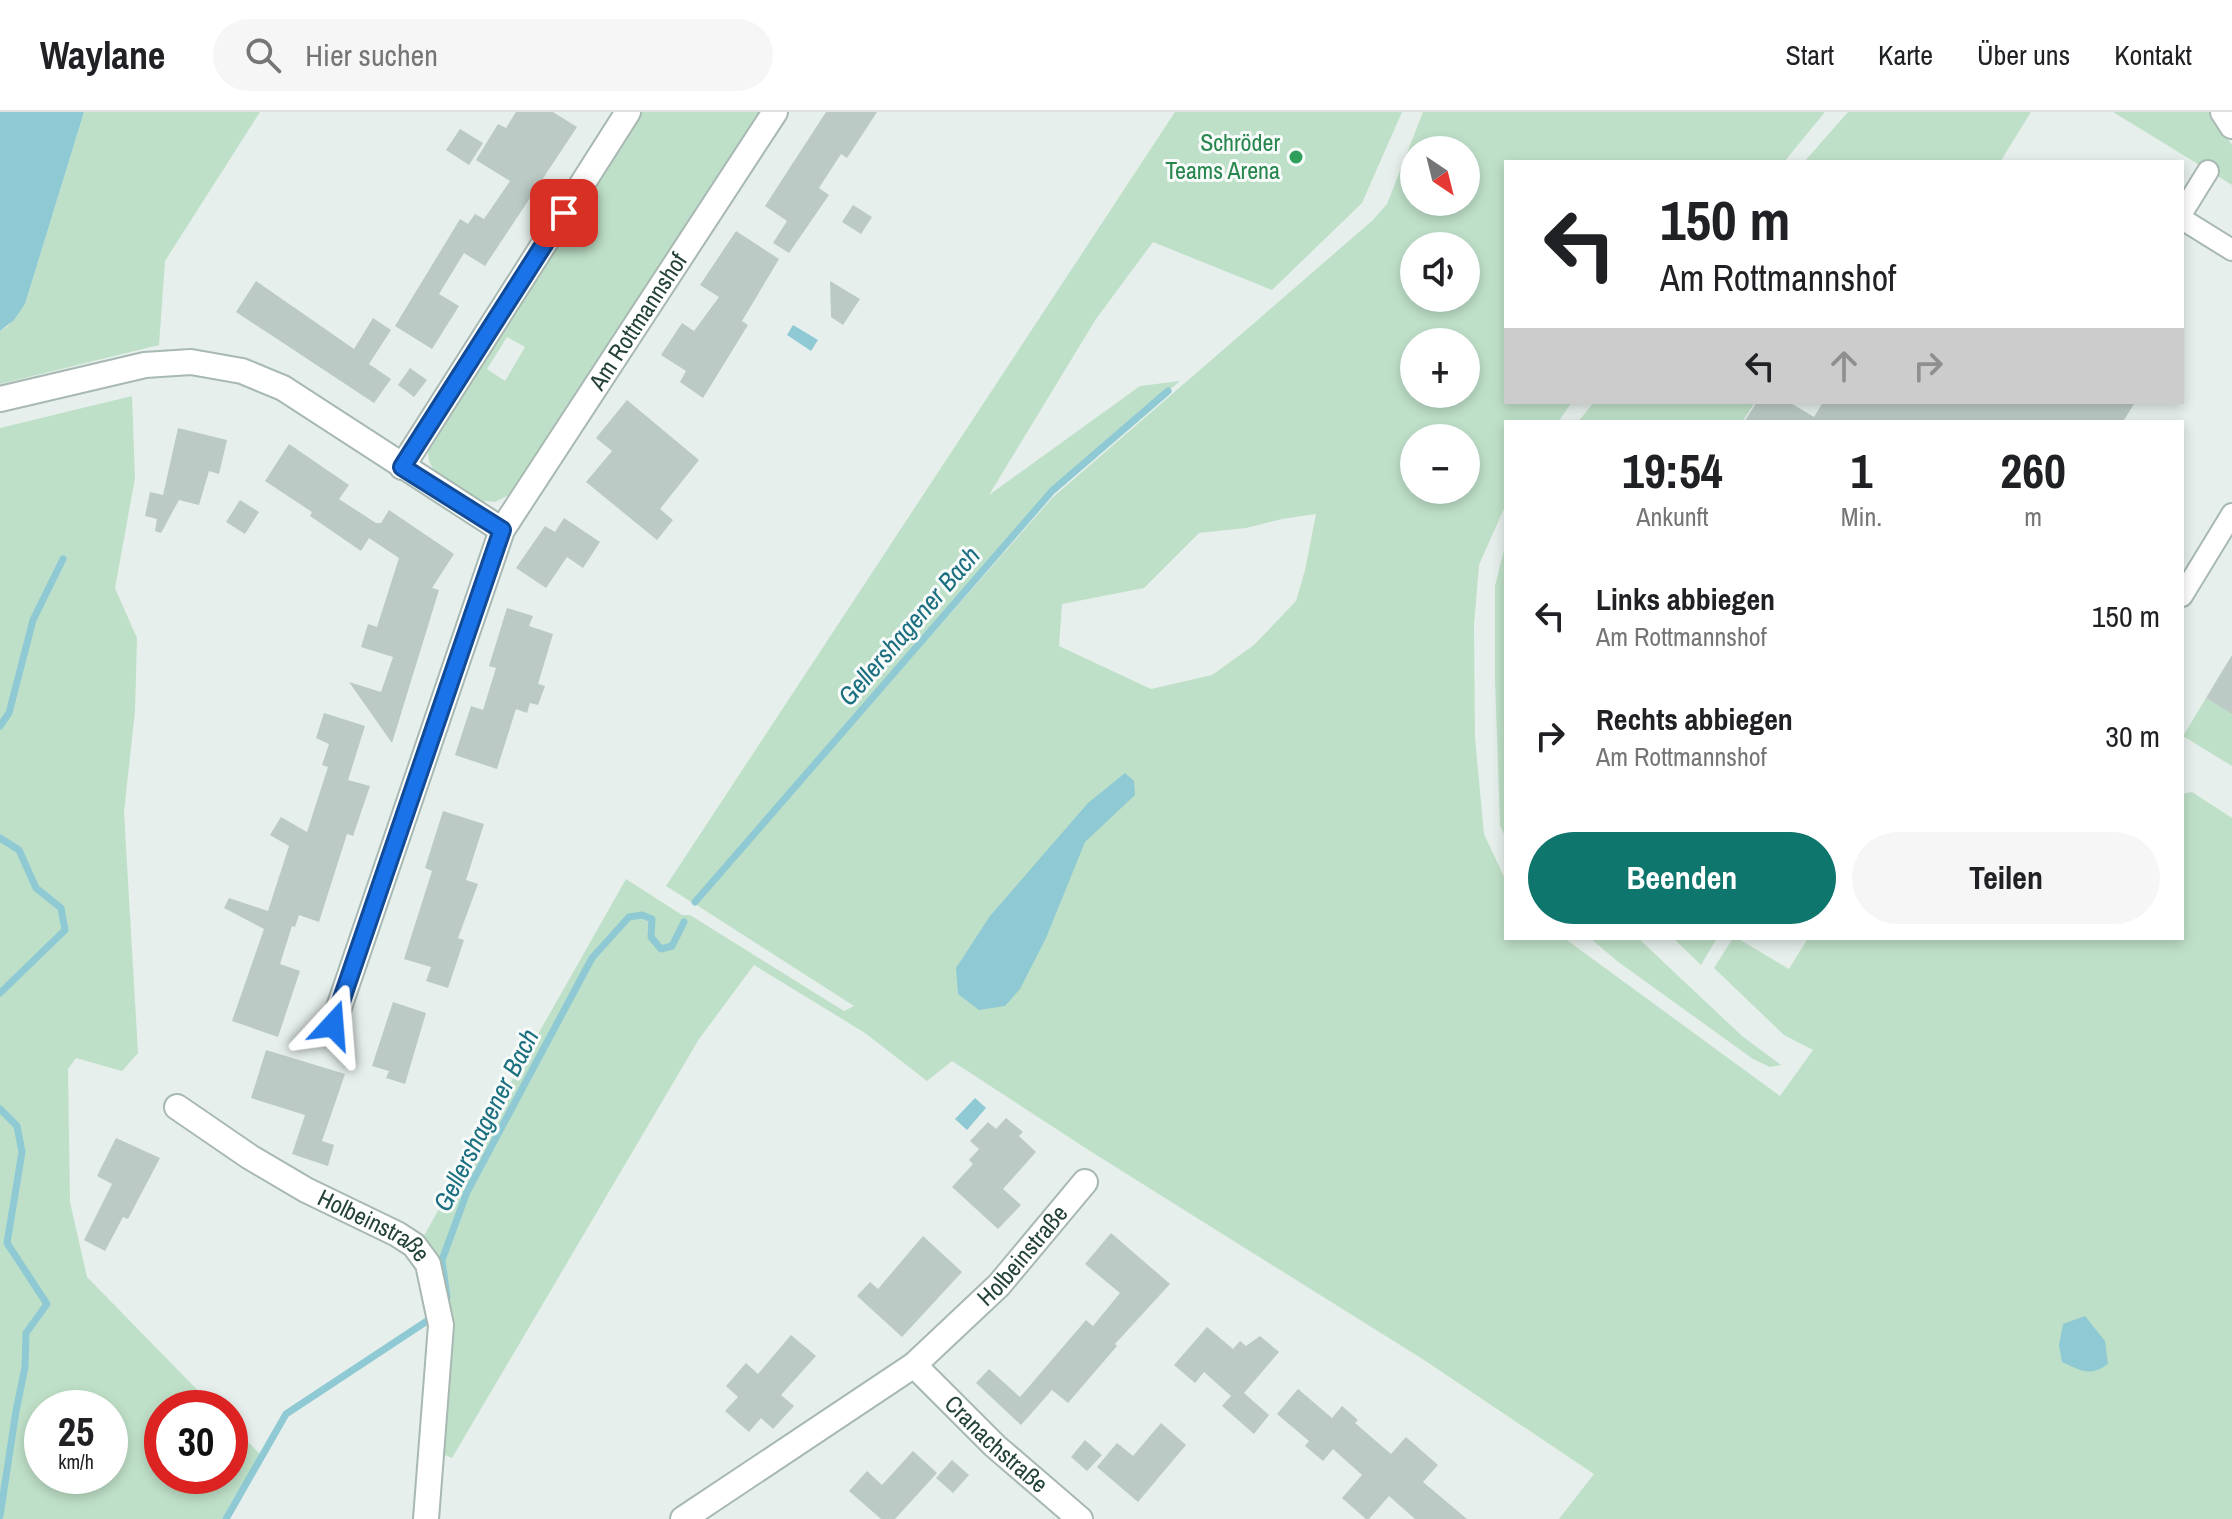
<!DOCTYPE html>
<html lang="de">
<meta charset="utf-8">
<style>
:root{--surface:#fff;--page:#f6f6f6;--text:#202124;--muted:#757577;--line:#e0e0e0;--accent:#0f766e}
body{margin:0;font-family:"Archivo Narrow",sans-serif;background:var(--page);color:var(--text);height:100vh;display:flex;flex-direction:column;font-size:30px;white-space:nowrap}
*{box-sizing:border-box;margin:0}
p{font-size:26px;color:var(--muted)}
.icon{flex:none;width:44px;height:44px;fill:none;stroke:currentColor;stroke-width:2;stroke-linecap:round;stroke-linejoin:round}
.map{position:relative;flex:1;overflow:hidden}
.sheet{position:absolute;left:1504px;top:308px;width:680px;height:520px;display:flex;flex-direction:column;background:var(--surface);border-radius:0px;box-shadow:0 4px 12px #0003}
.sheet>*{flex:none}
.hud{position:absolute;left:1504px;top:48px;width:680px;height:244px;border-radius:0px;box-shadow:0 4px 12px #0003;background:#fff;color:var(--text);overflow:hidden}
.needle{width:52px;rotate:145deg}
.fabs{position:absolute;left:1400px;top:24px;display:grid;gap:16px}
.fabs a{display:grid;place-items:center;width:80px;height:80px;border-radius:50%;background:var(--surface);box-shadow:0 4px 12px #0003;font-size:40px}
.speed{position:absolute;left:24px;top:1278px;display:flex;gap:16px;font-size:40px;font-weight:700;text-align:center}
.speed>*{display:grid;place-content:center;width:104px;height:104px;border-radius:50%;background:var(--surface);box-shadow:0 4px 12px #0003;line-height:1}
.speed small{font-size:20px;font-weight:400}
.speed .limit{border:12px solid #d22;background:#fff;color:#111}
.pin{position:absolute;display:grid;place-items:center;width:68px;height:68px;color:#fff;margin:-34px;border-radius:16px;box-shadow:0 4px 12px #0006}
.me{position:absolute;width:88px;margin:-44px;rotate:19deg;stroke-linejoin:round;filter:drop-shadow(0 0 6px #0008)}
.turn{display:flex;align-items:center;gap:28px;height:168px;padding:0 24px;font-size:36px}
.turn .icon{width:104px;height:104px;stroke-width:2.5}
.turn b{display:block;font-size:56px;line-height:68px}
.lanes{display:flex;align-items:center;height:76px;padding:0 24px;background:#0003;justify-content:center;gap:40px;direction:ltr}
.lanes .off{opacity:.35}
.eta{display:flex;justify-content:space-evenly;align-items:center;height:136px;text-align:center}
.eta b{font-size:48px;font-weight:700;line-height:56px}
.button{display:flex;gap:16px;margin-top:auto;padding:16px 24px}
.button a{flex:1;height:92px;border-radius:48px;background:var(--accent);color:#fff;font-size:32px;font-weight:700;line-height:92px;text-align:center}
.button a+a{background:var(--page);color:var(--text)}
ul{padding:0;list-style:none}
li{display:flex;align-items:center;gap:24px;height:120px;padding:0 24px}
li div{flex:1}
li b{display:block;font-size:30px}
li em{font-style:normal}
header{display:flex;align-items:center;gap:48px;box-sizing:border-box;height:112px;padding:0 40px;background:var(--surface);border-bottom:2px solid var(--line)}
header strong{font-size:38px}
nav{display:flex;gap:44px;margin-inline-start:auto;font-size:28px}
.search{width:560px;height:72px;background:var(--page);display:flex;align-items:center;gap:20px;box-sizing:border-box;padding:0 28px;border-radius:44px;color:var(--muted);font-size:30px}
.map>svg:first-child{display:block}
.green{fill:#bfe0c8;fill-rule:evenodd}
.water{fill:#8ec9d4}
.lines{fill:none;stroke-linecap:round;stroke-linejoin:round}
.stream{stroke:#8ec9d4;stroke-width:7}
.building{fill:#bbcac4}
.pedestrian-casing{stroke:#a8b8b2;stroke-width:24}
.minor-casing{stroke:#a8b8b2;stroke-width:28}
.pedestrian{stroke:#fff;stroke-width:20}
.minor{stroke:#fff;stroke-width:24}
.route-casing{stroke:#114b97;stroke-width:20}
.route{stroke:#1a73e8;stroke-width:14}
.leisure-dot{fill:#2e9e5b;stroke:#f7fbf9;stroke-width:3}
.labels{text-anchor:middle;stroke-width:6;stroke-linejoin:round;paint-order:stroke}
.leisure-label{font-size:24px;fill:#27864d;stroke:#f7fbf9;text-anchor:end}
.street-label{font-size:24px;fill:#24423a;stroke:#f7fbf9}
.water-label{font-size:26px;font-style:italic;fill:#1c6f80;stroke:#f7fbf9}
</style>
<header>
<strong>Waylane</strong>
<div class="search"><svg class="icon" aria-label="search" viewBox="0 0 24 24"><circle cx="10" cy="10" r="6"/><path d="M15 15l6 6"/></svg>Hier suchen</div>
<nav><a>Start</a><a>Karte</a><a>Über uns</a><a>Kontakt</a></nav>
</header>
<div class="map">
<svg width="2232" height="1407" viewBox="0 0 2232 1407">
<rect width="100%" height="100%" fill="#e6efeb"/>
<g class="green">
<polygon points="84,0 260,0 165,149 159,233 0,272 0,219 8,214 25,192"/>
<path d="M 641,0 L 762,0 L 513,381 L 495,390 L 473,388 L 438,366 L 429,349 L 427,334 ZM 507,225 L 525,235 L 505,269 L 487,257 Z"/>
<polygon points="1175,0 1402,0 1362,91 1272,178 1153,130 1096,207 989,383 1140,274 1180,269 1050,377 693,791 666,774"/>
<path d="M 1423,0 L 1825,0 L 1784,50 L 1506,50 L 1506,290 L 1572,290 L 1558,310 L 1506,310 L 1506,392 L 1479,453 L 1474,513 L 1475,626 L 1484,722 L 1506,769 L 1506,826 L 1564,826 L 1780,984 L 1813,938 L 1784,923 L 1714,856 L 1733,826 L 1737,826 L 1789,857 L 1808,826 L 2182,826 L 2182,682 L 2192,680 L 2232,706 L 2232,1407 L 1559,1407 L 1594,1362 L 1424,1248 L 1090,1039 L 952,949 L 927,969 L 865,921 L 754,853 L 699,927 L 452,1346 L 426,1335 L 430,1213 L 426,1205 L 425,1175 L 416,1155 L 422,1127 L 626,767 L 682,803 L 690,803 L 844,899 L 854,894 L 695,792 L 1052,386 L 1373,108 L 1387,92 ZM 1414,38 L 1466,38 L 1466,90 L 1414,90 ZM 1414,134 L 1466,134 L 1466,186 L 1414,186 ZM 1414,230 L 1466,230 L 1466,282 L 1414,282 ZM 1414,326 L 1466,326 L 1466,378 L 1414,378 ZM 1316,402 L 1305,458 L 1296,489 L 1254,533 L 1212,563 L 1151,577 L 1059,534 L 1062,492 L 1144,476 L 1199,421 L 1246,416 L 1282,407 Z"/>
<polygon points="1848,0 2031,0 2000,50 1804,50"/>
<polygon points="2113,0 2210,0 2232,33 2232,73"/>
<path d="M 132,284 L 135,366 L 115,476 L 137,526 L 135,599 L 124,700 L 138,941 L 122,959 L 76,946 L 68,957 L 70,1090 L 87,1165 L 215,1296 L 162,1296 L 162,1364 L 230,1364 L 230,1312 L 260,1342 L 222,1407 L 0,1407 L 0,316 ZM 42,1296 L 110,1296 L 110,1364 L 42,1364 Z"/>
<polygon points="1594,290 1755,290 1742,310 1578,310"/>
<polygon points="1506,430 1506,727 1500,713 1495,566 1495,474"/>
<polygon points="2206,586 2232,602 2232,654 2183,624"/>
<polygon points="1590,826 1638,826 1742,924 1781,953 1770,955 1753,947 1617,849"/>
<polygon points="1673,826 1717,826 1701,853"/>
</g>
<g class="water">
<polygon points="0,0 84,0 25,192 14,208 0,219"/>
<polygon points="793,213 818,228 811,239 787,223"/>
<polygon points="1125,661 1134,669 1135,683 1085,730 1046,826 1020,877 1005,894 979,898 958,882 956,856 990,804 1088,691"/>
<polygon points="975,986 986,996 967,1018 955,1007"/>
<path d="M 2085,1204 L 2105,1229 L 2108,1252 C 2090,1265 2082,1259 2062,1250 L 2059,1233 L 2063,1212 Z"/>
</g>
<g class="lines">
<g class="stream">
<polyline points="0,614 9,601 33,508 63,447"/>
<polyline points="0,726 19,738 36,776 61,796 65,818 0,881"/>
<polyline points="695,790 1052,379 1168,279"/>
<polyline points="0,997 17,1014 22,1040 7,1131 47,1192 26,1221 25,1255 16,1299 0,1404"/>
<polyline points="447,1185 442,1148 467,1080 592,846 629,805 642,803 652,807 651,825 661,837 672,834 684,810"/>
<polyline points="226,1407 286,1302 427,1209"/>
</g>
</g>
<g class="building">
<polygon points="516,0 553,0 577,15 485,154 464,141 439,182 459,194 432,237 395,214 460,107 468,112 475,102 484,107 510,69 476,48 498,12 506,16"/>
<polygon points="826,0 877,0 847,46 841,42 819,76 829,83 789,141 773,131 787,109 765,94"/>
<polygon points="460,17 483,31 469,53 446,38"/>
<polygon points="853,93 872,105 861,122 842,110"/>
<polygon points="736,119 779,147 742,209 748,213 703,286 680,270 686,259 661,243 682,211 694,219 719,185 700,173"/>
<polygon points="256,169 354,237 373,206 391,218 369,252 391,267 374,291 236,200"/>
<polygon points="830,169 860,187 843,213 831,205"/>
<polygon points="410,256 427,268 414,285 398,273"/>
<polygon points="627,288 699,348 660,397 673,408 657,428 586,370 612,339 596,326"/>
<polygon points="1757,290 1789,290 1814,305 1823,290 2135,290 2123,310 1744,310"/>
<polygon points="178,316 227,328 219,362 209,359 199,393 179,388 161,421 155,419 157,407 145,404 150,380 163,383"/>
<polygon points="289,332 349,373 339,387 376,411 381,411 389,398 454,442 432,476 439,478 392,631 349,570 381,580 393,545 361,535 368,512 377,515 399,446 369,426 361,439 310,404 312,400 265,369"/>
<polygon points="240,388 259,400 245,422 226,410"/>
<polygon points="564,406 600,430 583,456 567,445 546,476 516,456 545,414 555,420"/>
<polygon points="507,496 533,504 529,514 553,522 538,572 545,574 538,593 530,591 527,601 516,597 497,657 455,643 471,594 483,598 496,556 489,554"/>
<polygon points="2232,543 2232,602 2206,586"/>
<polygon points="324,601 365,614 348,668 370,674 353,724 347,722 319,810 299,803 295,815 292,814 280,852 300,859 278,925 232,909 264,817 224,796 229,786 268,799 289,734 270,723 281,705 307,720 328,655 322,653 329,632 316,626"/>
<polygon points="443,699 484,712 466,768 478,772 458,826 464,828 448,876 426,869 431,855 404,847 432,759 425,756"/>
<polygon points="393,890 426,901 405,972 386,966 389,959 372,954"/>
<polygon points="266,938 345,962 322,1029 334,1033 328,1054 292,1042 305,1003 251,986"/>
<polygon points="1006,1006 1023,1020 1019,1024 1036,1040 1003,1077 1021,1093 998,1117 952,1075 973,1052 969,1048 979,1037 970,1029 988,1010 996,1017"/>
<polygon points="116,1026 160,1046 128,1107 123,1105 105,1139 84,1128 112,1072 97,1064"/>
<polygon points="1111,1121 1170,1172 1115,1232 1117,1234 1068,1291 1052,1278 1021,1313 976,1271 989,1257 1020,1285 1086,1208 1093,1214 1120,1181 1085,1152"/>
<polygon points="923,1124 962,1160 902,1225 857,1184 870,1170 878,1177"/>
<polygon points="1207,1215 1233,1237 1240,1229 1246,1234 1260,1224 1279,1240 1244,1281 1269,1303 1254,1322 1222,1294 1231,1284 1204,1260 1195,1271 1174,1253"/>
<polygon points="791,1223 816,1244 781,1283 794,1294 773,1317 761,1306 749,1320 725,1299 738,1285 726,1274 746,1251 758,1262"/>
<polygon points="1298,1277 1332,1306 1342,1294 1358,1308 1355,1311 1391,1342 1406,1325 1438,1353 1423,1370 1467,1407 1415,1407 1389,1384 1369,1407 1366,1407 1342,1386 1362,1363 1333,1337 1323,1349 1305,1334 1309,1329 1277,1302"/>
<polygon points="1161,1311 1186,1333 1138,1390 1097,1355 1117,1331 1133,1344"/>
<polygon points="1085,1328 1102,1343 1087,1359 1071,1345"/>
<polygon points="913,1339 937,1361 895,1407 881,1407 849,1379 867,1359 882,1373"/>
<polygon points="952,1348 969,1363 953,1381 936,1366"/>
</g>
<g class="lines">
<defs>
<g id="pedestrian">
<polyline points="2182,101 2208,59"/>
<polyline points="2182,107 2232,138"/>
<polyline points="2182,484 2232,402"/>
</g>
<g id="minor">
<polyline points="2223,0 2232,14"/>
<polyline points="0,287 145,253 191,250 242,259 283,276 502,418"/>
<polyline points="402,355 628,0"/>
<path id="s1" d="M 333,913 L 502,418 L 775,0"/>
<path id="s2" d="M 177,995 L 250,1045 L 306,1078 L 397,1122 L 414,1133 L 428,1152 L 441,1213 L 426,1407"/>
<path id="s3" d="M 914,1253 L 995,1334 L 1080,1407"/>
<path id="s4" d="M 683,1407 L 914,1253 L 999,1173 L 1085,1070"/>
</g>
</defs>
<use href="#pedestrian" class="pedestrian-casing"/>
<use href="#minor" class="minor-casing"/>
<use href="#pedestrian" class="pedestrian"/>
<use href="#minor" class="minor"/>
</g>
<g class="lines">
<defs>
<polyline id="route" points="333,913 502,418 402,355 564,101"/>
</defs>
<use href="#route" class="route-casing"/>
<use href="#route" class="route"/>
</g>
<circle class="leisure-dot" cx="1296" cy="45" r="8"/>
<g class="labels">
<g class="leisure-label">
<text x="1280" y="39">Schröder<tspan x="1280" dy="28">Teams Arena</tspan></text>
</g>
<g class="street-label">
<text dy="8" stroke="none"><textPath href="#s1" startOffset="772">Am Rottmannshof</textPath></text>
<text dy="8" stroke="none"><textPath href="#s2" startOffset="230">Holbeinstraße</textPath></text>
<text dy="8" stroke="none"><textPath href="#s4" startOffset="432">Holbeinstraße</textPath></text>
<text dy="8" stroke="none"><textPath href="#s3" startOffset="114">Cranachstraße</textPath></text>
</g>
<g class="water-label">
<text transform="translate(909 514) rotate(-49)" y="9">Gellershagener Bach</text>
<text transform="translate(486 1008) rotate(-63)" y="9">Gellershagener Bach</text>
</g>
</g>
</svg>
<div class="fabs">
<a><svg class="needle" viewBox="-14 -14 28 28"><path d="M0-13l5 13h-10z" fill="#e53935"/><path d="M0 13l5-13h-10z" fill="#757577"/></svg></a>
<a><svg class="icon" aria-label="sound" viewBox="0 0 24 24"><path d="M4 9h4l5-4v14l-5-4H4zM17 9q2 3 0 6"/></svg></a>
<a>+</a>
<a>−</a>
</div>
<div class="speed"><div>25<small>km/h</small></div><div class="limit">30</div></div>
<div class="pin" style="left:564px;top:101px;background:#d93025"><svg class="icon" aria-label="arrive" viewBox="0 0 24 24"><path d="M6 21V4h12l-3 4 3 4H6"/></svg></div>
<svg class="me" style="left:333px;top:913px" viewBox="-20 -20 40 40"><path d="M0-17L14 15 0 8-14 15z" fill="#1a73e8" stroke="#fff" stroke-width="4"/></svg>
<div class="hud">
<div class="turn"><svg class="icon" aria-label="left" viewBox="0 0 24 24"><path d="M17 20v-9H6M10 6l-5 5 5 5"/></svg><div><b>150 m</b>Am Rottmannshof</div></div>
<div class="lanes"><svg class="icon" aria-label="left" viewBox="0 0 24 24"><path d="M17 20v-9H6M10 6l-5 5 5 5"/></svg><svg class="icon off" aria-label="ahead" viewBox="0 0 24 24"><path d="M12 20V5M6 11l6-6 6 6"/></svg><svg class="icon off" aria-label="right" viewBox="0 0 24 24"><path d="M7 20v-9h11M14 6l5 5-5 5"/></svg></div>
</div>
<section class="sheet">
<div class="eta">
<div><b>19:54</b><p>Ankunft</p></div>
<div><b>1</b><p>Min.</p></div>
<div><b>260</b><p>m</p></div>
</div>
<ul>
<li><svg class="icon" aria-label="left" viewBox="0 0 24 24"><path d="M17 20v-9H6M10 6l-5 5 5 5"/></svg><div><b>Links abbiegen</b><p>Am Rottmannshof</p></div><em>150 m</em></li>
<li><svg class="icon" aria-label="right" viewBox="0 0 24 24"><path d="M7 20v-9h11M14 6l5 5-5 5"/></svg><div><b>Rechts abbiegen</b><p>Am Rottmannshof</p></div><em>30 m</em></li>
</ul>
<div class="button"><a>Beenden</a><a>Teilen</a></div>
</section>
</div>
